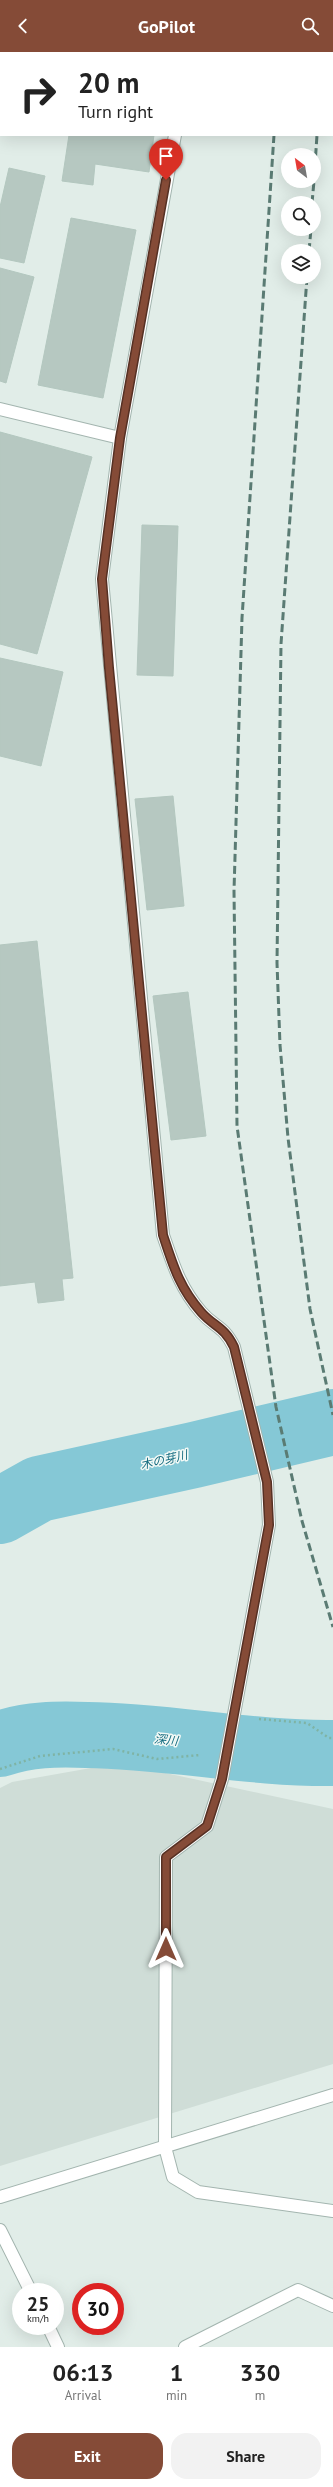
<!DOCTYPE html>
<meta charset="utf-8">
<style>
:root{--surface:#fff;--page:#f2f2f2;--text:#222;--muted:#767676;--accent:#854b37}
body{margin:0;font-family:"PT Sans","Noto Sans JP",sans-serif;background:var(--page);color:var(--text);height:100vh;display:flex;flex-direction:column;font-size:15px;white-space:nowrap}
*{box-sizing:border-box;margin:0}
p{font-size:13px;color:var(--muted)}
.icon{flex:none;width:22px;height:22px;fill:none;stroke:currentColor;stroke-width:2;stroke-linecap:round;stroke-linejoin:round}
.map{position:relative;height:2295px;overflow:hidden}
.details{display:flex;flex-direction:column;background:var(--surface);flex:1}
.details>*{flex:none}
.hud{position:absolute;left:0px;top:0px;width:333px;height:84px;box-shadow:0 4px 16px #0002;background:#fff;color:var(--text);overflow:hidden}
.needle{width:26px;rotate:329deg}
.fabs{position:absolute;left:281px;top:96px;display:grid;gap:8px}
.fabs a{display:grid;place-items:center;width:40px;height:40px;border-radius:50%;background:var(--surface);box-shadow:0 4px 16px #0002;font-size:20px}
.speed{position:absolute;left:12px;top:2231px;display:flex;gap:8px;font-size:20px;font-weight:700;text-align:center}
.speed>*{display:grid;place-content:center;width:52px;height:52px;border-radius:50%;background:var(--surface);box-shadow:0 4px 16px #0002;line-height:1}
.speed small{font-size:10px;font-weight:400}
.speed .limit{border:6px solid #d22;background:#fff;color:#111}
.pin{position:absolute;display:grid;place-items:center;width:34px;height:34px;color:#fff;margin:-41px -17px;border-radius:50% 50% 50% 0;rotate:-45deg;box-shadow:0 0 4px #0007}
.pin .icon{rotate:45deg}
.me{position:absolute;width:44px;margin:-22px;rotate:0deg;stroke-linejoin:round;filter:drop-shadow(0 0 3px #0008)}
.turn{display:flex;align-items:center;gap:14px;height:84px;padding:0 12px;font-size:18px}
.turn .icon{width:52px;height:52px;stroke-width:2.5}
.turn b{display:block;font-size:28px;line-height:34px}
.eta{display:flex;justify-content:space-evenly;align-items:center;height:68px;text-align:center}
.eta b{font-size:24px;font-weight:600;line-height:28px}
.button{display:flex;gap:8px;margin-top:auto;padding:8px 12px}
.button a{flex:1;height:46px;border-radius:16px;background:var(--accent);color:#fff;font-size:16px;font-weight:600;line-height:46px;text-align:center}
.button a+a{background:var(--page);color:var(--text)}
header{display:flex;justify-content:space-between;align-items:center;height:52px;padding:0 12px;background:var(--accent);color:#fff;font-size:18px;font-weight:600}
.map>svg:first-child{display:block}
.built{fill:#cfddd7}
.lines{fill:none;stroke-linecap:round;stroke-linejoin:round}
.river{stroke:#85c8d6;stroke-width:66}
.building{fill:#b6c8c1;stroke:#b3c7bf}
.minor-casing{stroke:#a3b5af;stroke-width:14}
.path{stroke:#7fb3a4;stroke-width:2.5;stroke-dasharray:2 3;stroke-linecap:butt}
.minor{stroke:#fff;stroke-width:12}
.rail{stroke:#5a7b73;stroke-width:3;stroke-dasharray:8 4;stroke-linecap:butt}
.route-casing{stroke:#563124;stroke-width:10}
.route{stroke:#854b37;stroke-width:7}
.labels{text-anchor:middle;stroke-width:3;stroke-linejoin:round;paint-order:stroke}
.water-label{font-size:12px;font-style:italic;fill:#156c80;stroke:#f2f9f6}
</style>
<header><svg class="icon" aria-label="back" viewBox="0 0 24 24"><path d="M15 5l-7 7 7 7"/></svg>GoPilot<svg class="icon" aria-label="search" viewBox="0 0 24 24"><circle cx="10" cy="10" r="6"/><path d="M15 15l6 6"/></svg></header>
<div class="map">
<svg width="333" height="2295" viewBox="0 0 333 2295">
<rect width="100%" height="100%" fill="#e1ede8"/>
<polygon class="built" points="119,1711 333,1757 333,2012 0,2114 0,1736 12,1730"/>
<g class="lines">
<g class="river">
<polyline points="0,1459 39,1437 194,1403 333,1370"/>
<path d="M 0,1692 C 28,1682 57,1682 87,1683 C 169,1684 251,1702 333,1701"/>
</g>
</g>
<g class="building">
<polygon points="69,83 154,83 149,120 95,112 93,133 62,129"/>
<polygon points="9,116 45,124 24,211 0,206 0,155"/>
<polygon points="71,166 136,178 103,346 38,333"/>
<polygon points="0,216 34,225 6,331 0,329"/>
<polygon points="0,380 92,405 37,602 0,592"/>
<polygon points="142,473 178,474 173,624 137,623"/>
<polygon points="0,606 63,620 41,714 0,704"/>
<polygon points="173,744 184,854 147,858 135,747"/>
<polygon points="37,889 73,1226 62,1227 64,1248 38,1251 35,1230 0,1234 0,893"/>
<polygon points="188,940 206,1084 171,1088 153,944"/>
</g>
<g class="lines">
<defs>
<g id="minor">
<polyline points="0,11 1,10"/>
<polyline points="0,19 1,23"/>
<polyline points="0,69 1,65"/>
<path d="M 175,83 L 120,386 L 102,527 L 163,1183 C 173,1212 180,1236 201,1260 C 215,1276 223,1273 234,1295 L 267,1430 L 269,1473 L 222,1727 L 207,1774 L 166,1805 L 165,2095 L 173,2125 L 198,2140 L 333,2159"/>
<polyline points="0,357 120,386"/>
<polyline points="0,2145 333,2043"/>
<polyline points="0,2178 31,2240"/>
<polyline points="48,2274 58,2295"/>
<polyline points="185,2295 298,2238 333,2254"/>
</g>
</defs>
<use href="#minor" class="minor-casing"/>
<g class="path">
<polyline points="259,1667 307,1671 329,1686 333,1686"/>
<polyline points="0,1717 40,1704 113,1697 157,1707 200,1703"/>
</g>
<use href="#minor" class="minor"/>
<g class="rail">
<polyline points="280,1 281,0"/>
<polyline points="324,1 324,0"/>
<polyline points="274,83 242,566 234,839 237,1074 276,1355 302,1469 333,1575"/>
<polyline points="314,128 317,83"/>
<polyline points="312,151 314,129"/>
<polyline points="309,199 311,177"/>
<polyline points="307,225 281,592 277,911 280,993 288,1086 310,1257 333,1363"/>
</g>
</g>
<g class="lines">
<defs>
<path id="route" d="M 166,1897 L 166,1805 L 207,1774 L 222,1727 L 269,1473 L 267,1430 L 234,1295 C 224,1274 214,1275 201,1260 C 179,1235 173,1213 163,1183 L 109,616 L 102,527 L 120,386 L 166,128"/>
</defs>
<use href="#route" class="route-casing"/>
<use href="#route" class="route"/>
</g>
<g class="labels">
<g class="water-label">
<text transform="translate(164 1408) rotate(-13)" y="4">木の芽川</text>
<text transform="translate(166 1688) rotate(6)" y="4">深川</text>
</g>
</g>
</svg>
<div class="fabs">
<a><svg class="needle" viewBox="-14 -14 28 28"><path d="M0-13l5 13h-10z" fill="#e53935"/><path d="M0 13l5-13h-10z" fill="#767676"/></svg></a>
<a><svg class="icon" aria-label="search" viewBox="0 0 24 24"><circle cx="10" cy="10" r="6"/><path d="M15 15l6 6"/></svg></a>
<a><svg class="icon" aria-label="layers" viewBox="0 0 24 24"><path d="M12 4l9 5-9 5-9-5zM3 14l9 5 9-5"/></svg></a>
</div>
<div class="speed"><div>25<small>km/h</small></div><div class="limit">30</div></div>
<div class="pin" style="left:166px;top:128px;background:#d93025"><svg class="icon" aria-label="arrive" viewBox="0 0 24 24"><path d="M6 21V4h12l-3 4 3 4H6"/></svg></div>
<svg class="me" style="left:166px;top:1897px" viewBox="-20 -20 40 40"><path d="M0-17L14 15 0 8-14 15z" fill="#854b37" stroke="#fff" stroke-width="4"/></svg>
<div class="hud">
<div class="turn"><svg class="icon" aria-label="right" viewBox="0 0 24 24"><path d="M7 20v-9h11M14 6l5 5-5 5"/></svg><div><b>20 m</b>Turn right</div></div>
</div>
</div>
<section class="details">
<div class="eta">
<div><b>06:13</b><p>Arrival</p></div>
<div><b>1</b><p>min</p></div>
<div><b>330</b><p>m</p></div>
</div>
<div class="button"><a>Exit</a><a>Share</a></div>
</section>
